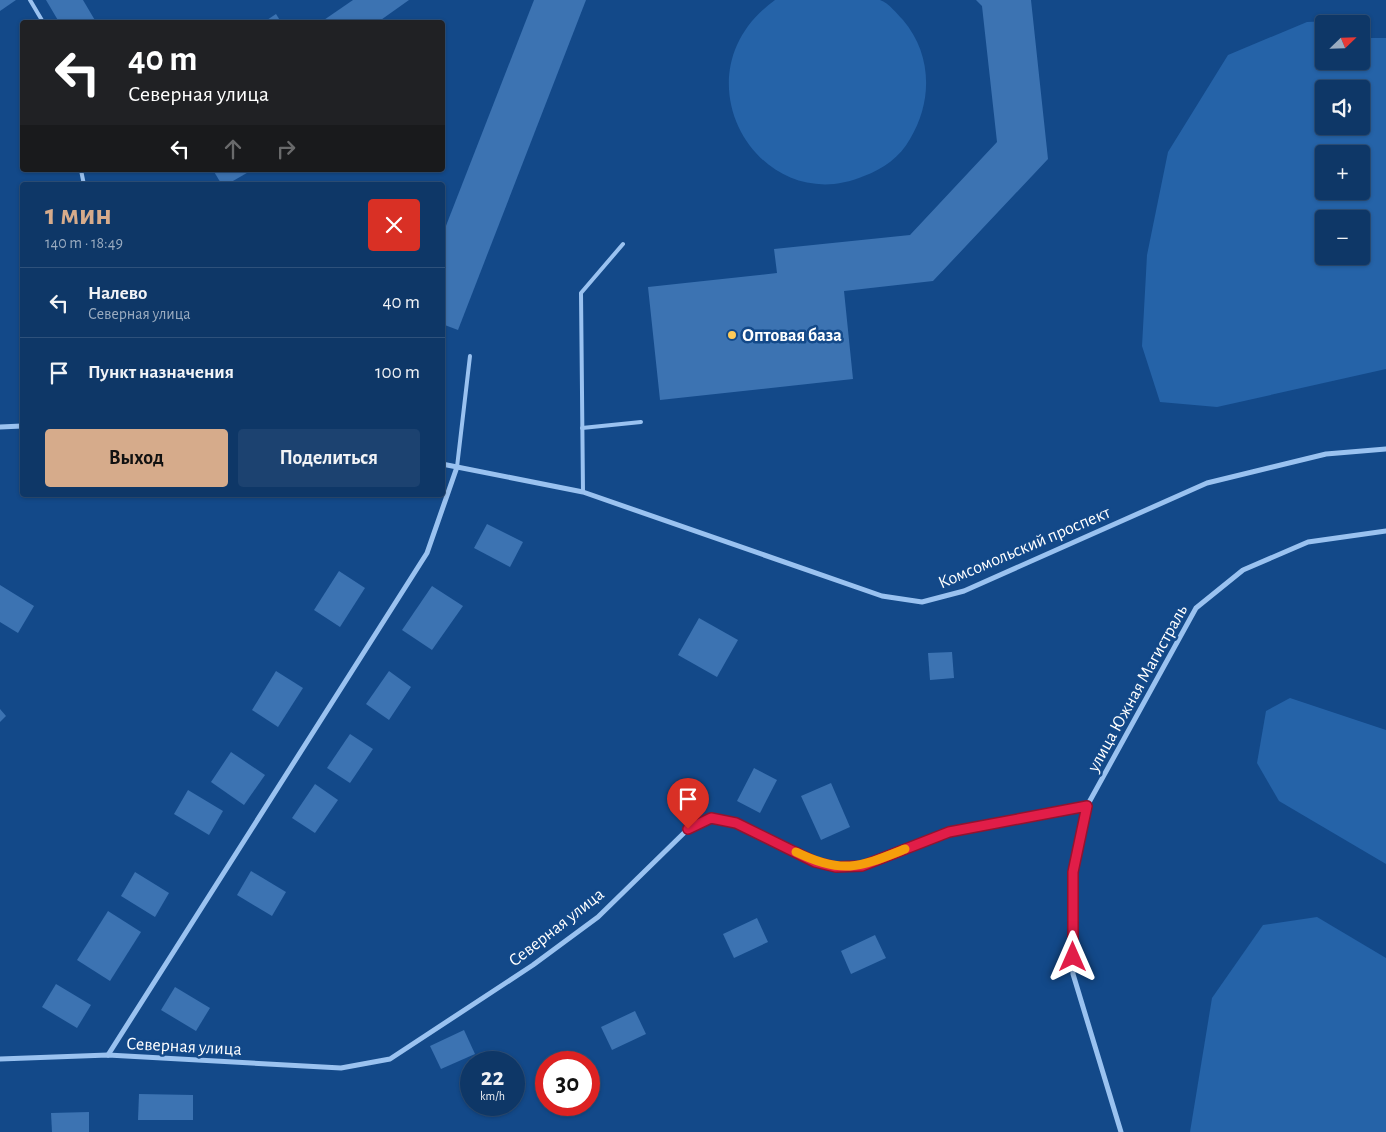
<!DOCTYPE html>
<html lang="ru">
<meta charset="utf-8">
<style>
:root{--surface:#0e3767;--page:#1c4270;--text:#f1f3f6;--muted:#9bacc0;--line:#2e517b;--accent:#d6ab8b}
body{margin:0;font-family:"Alegreya Sans",sans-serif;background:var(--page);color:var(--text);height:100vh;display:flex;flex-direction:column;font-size:19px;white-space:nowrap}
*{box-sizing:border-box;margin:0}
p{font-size:16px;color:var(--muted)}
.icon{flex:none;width:28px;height:28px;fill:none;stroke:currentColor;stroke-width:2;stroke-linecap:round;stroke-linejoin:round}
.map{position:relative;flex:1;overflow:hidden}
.details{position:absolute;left:20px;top:182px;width:425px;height:315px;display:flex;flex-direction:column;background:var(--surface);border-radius:5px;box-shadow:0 1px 4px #0004,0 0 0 1px var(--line)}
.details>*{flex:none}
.hud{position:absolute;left:20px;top:20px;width:425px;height:152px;border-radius:5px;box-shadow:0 1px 4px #0004,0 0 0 1px var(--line);background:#202124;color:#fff;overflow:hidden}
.needle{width:32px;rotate:67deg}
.controls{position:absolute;left:1315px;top:15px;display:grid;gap:10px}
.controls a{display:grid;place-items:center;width:55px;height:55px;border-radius:5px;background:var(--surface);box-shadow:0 1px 4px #0004,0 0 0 1px var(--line);font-size:25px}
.speed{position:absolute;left:460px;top:1051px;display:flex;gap:10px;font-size:25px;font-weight:700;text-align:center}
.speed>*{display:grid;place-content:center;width:65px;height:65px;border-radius:50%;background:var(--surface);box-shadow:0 1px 4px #0004,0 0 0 1px var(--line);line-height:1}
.speed small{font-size:12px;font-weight:400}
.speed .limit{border:8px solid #d22;background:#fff;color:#111}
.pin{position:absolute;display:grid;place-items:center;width:42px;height:42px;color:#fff;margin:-51px -21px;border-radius:50% 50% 50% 0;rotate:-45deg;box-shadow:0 0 5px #0007}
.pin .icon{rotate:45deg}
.me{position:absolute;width:55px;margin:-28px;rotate:0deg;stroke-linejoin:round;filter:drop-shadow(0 0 4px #0008)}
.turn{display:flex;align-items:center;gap:18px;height:105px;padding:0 25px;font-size:22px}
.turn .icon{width:65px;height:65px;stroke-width:2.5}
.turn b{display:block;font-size:35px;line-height:42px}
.lanes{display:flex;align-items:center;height:48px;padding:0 25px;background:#0003;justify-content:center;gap:25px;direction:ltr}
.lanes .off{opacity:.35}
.round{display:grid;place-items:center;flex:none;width:52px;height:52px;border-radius:5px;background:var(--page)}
.headline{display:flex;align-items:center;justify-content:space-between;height:85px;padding:0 25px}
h1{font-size:30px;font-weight:700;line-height:38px;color:var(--accent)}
.cta{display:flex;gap:10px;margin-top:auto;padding:10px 25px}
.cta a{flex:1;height:58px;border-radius:5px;background:var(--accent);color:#111;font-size:20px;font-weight:700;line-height:58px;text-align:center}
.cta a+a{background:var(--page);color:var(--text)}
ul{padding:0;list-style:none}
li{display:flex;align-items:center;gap:15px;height:70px;padding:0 25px;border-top:1px solid var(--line)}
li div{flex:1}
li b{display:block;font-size:19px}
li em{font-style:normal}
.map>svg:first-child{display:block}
.green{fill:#2563a8;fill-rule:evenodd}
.building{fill:#3c73b2}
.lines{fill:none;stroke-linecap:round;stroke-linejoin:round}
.lane{stroke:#9ac2f0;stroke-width:4}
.street{stroke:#9ac2f0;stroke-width:5}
.route-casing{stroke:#92132f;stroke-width:12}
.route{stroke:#e11d48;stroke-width:9}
.slow{stroke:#f59e0b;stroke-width:9}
.poi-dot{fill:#ffcb58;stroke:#134989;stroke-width:2}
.labels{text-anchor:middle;stroke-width:5;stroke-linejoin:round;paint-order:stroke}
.poi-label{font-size:18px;font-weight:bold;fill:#fff;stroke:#134989;text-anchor:start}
.street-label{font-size:18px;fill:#fff;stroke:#134989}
</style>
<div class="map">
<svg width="1386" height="1132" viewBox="0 0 1386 1132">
<rect width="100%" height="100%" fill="#134989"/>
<g class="green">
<path d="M 775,0 C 801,0 827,0 854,0 C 861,0 873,0 880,0 C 889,3 897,14 903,20 C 932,54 933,101 910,139 C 900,157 883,169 864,176 C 759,221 672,74 775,0 Z"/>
<path d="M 1330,21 L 1335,24 L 1324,24 L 1324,61 L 1361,61 L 1361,38 L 1386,38 L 1386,369 L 1217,407 L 1160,402 L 1142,346 L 1147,255 L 1168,152 L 1228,55 L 1307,22 ZM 1324,89 L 1361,89 L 1361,126 L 1324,126 ZM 1324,154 L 1361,154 L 1361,191 L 1324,191 ZM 1324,219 L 1361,219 L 1361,256 L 1324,256 Z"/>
<polygon points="1290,698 1386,730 1386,864 1279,801 1257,763 1266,711"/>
<polygon points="1317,917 1386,958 1386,1132 1190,1132 1212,998 1263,925"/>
</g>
<g class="building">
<polygon points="0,0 16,0 0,11"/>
<polygon points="46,0 83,0 96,22 59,22"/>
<polygon points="353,0 409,0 378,22 321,22"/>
<polygon points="534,0 586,0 458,330 442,324 442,236"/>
<polygon points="976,0 1031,0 1048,159 933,281 844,291 853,379 660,400 648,287 777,273 774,249 910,235 997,142 982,6"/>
<polygon points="276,14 281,22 264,22"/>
<polygon points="213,170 252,170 226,185 222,185"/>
<polygon points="487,524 523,542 510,567 474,548"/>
<polygon points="339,571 365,588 340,627 314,610"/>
<polygon points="0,585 34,606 18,633 0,622"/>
<polygon points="432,586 463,606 432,650 402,630"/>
<polygon points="699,618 738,640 717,677 678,655"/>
<polygon points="952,652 954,678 930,680 928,653"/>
<polygon points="276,671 303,688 278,727 252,710"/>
<polygon points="389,671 411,687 389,720 366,704"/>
<polygon points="0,709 6,716 0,722"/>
<polygon points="350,734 373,749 350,783 327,768"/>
<polygon points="231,752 265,775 244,805 211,782"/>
<polygon points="754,768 777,780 760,813 737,801"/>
<polygon points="831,783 850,827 821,840 801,796"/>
<polygon points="315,784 338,800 315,833 292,818"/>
<polygon points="188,790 223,811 209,835 174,814"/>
<polygon points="251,871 286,892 272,916 237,895"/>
<polygon points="135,872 169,893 155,917 121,896"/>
<polygon points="108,911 141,932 110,981 77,960"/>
<polygon points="757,918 768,942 734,958 723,934"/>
<polygon points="875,935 886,958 851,974 841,951"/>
<polygon points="56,984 91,1005 77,1028 42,1007"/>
<polygon points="175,987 210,1008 196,1031 161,1010"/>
<polygon points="635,1011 646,1034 612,1050 601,1027"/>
<polygon points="464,1030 475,1054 441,1069 430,1046"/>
<polygon points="139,1094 193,1095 193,1120 138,1120"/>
<polygon points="89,1112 89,1132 52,1132 51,1113"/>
</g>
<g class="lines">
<g class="lane">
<polyline points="30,0 43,22"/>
<polyline points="81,170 84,185"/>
<polyline points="582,428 641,422"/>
<polyline points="457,467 470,356"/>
<polyline points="583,492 581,293 623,244"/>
</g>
<g class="street">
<polyline points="0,427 22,426"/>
<polyline points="442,464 583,492 882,596 922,602 964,591 1207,483 1326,454 1386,449"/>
<polyline points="108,1055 427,553 457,467"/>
<polyline points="0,1059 108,1055 341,1068 390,1059 533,965 598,917 688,829 711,818 736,823 815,862 836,867 862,866 949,832 1087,806"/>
<polyline points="1121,1132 1073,974 1073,872 1087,806 1196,608 1243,570 1308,542 1386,531"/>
</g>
</g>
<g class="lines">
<defs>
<polyline id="route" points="688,829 711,818 736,823 815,862 836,867 862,866 949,832 1087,806 1073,872 1073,957"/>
</defs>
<use href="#route" class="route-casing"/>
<use href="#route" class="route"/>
<path class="slow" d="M 796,852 C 843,875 860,867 905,849"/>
</g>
<circle class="poi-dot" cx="732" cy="335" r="5"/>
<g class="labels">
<g class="poi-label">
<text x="742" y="341">Оптовая база</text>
</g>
<g class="street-label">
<text transform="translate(1024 547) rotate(-23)" y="6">Комсомольский проспект</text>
<text transform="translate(1137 688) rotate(-61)" y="6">улица Южная Магистраль</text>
<text transform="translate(556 927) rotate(-38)" y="6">Северная улица</text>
<text transform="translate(184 1046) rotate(3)" y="6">Северная улица</text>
</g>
</g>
</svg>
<div class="controls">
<a><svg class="needle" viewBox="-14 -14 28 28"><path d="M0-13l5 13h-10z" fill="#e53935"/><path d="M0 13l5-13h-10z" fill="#9bacc0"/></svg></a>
<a><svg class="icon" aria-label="sound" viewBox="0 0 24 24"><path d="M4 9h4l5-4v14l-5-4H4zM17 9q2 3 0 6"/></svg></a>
<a>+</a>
<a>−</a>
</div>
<div class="speed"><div>22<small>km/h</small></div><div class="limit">30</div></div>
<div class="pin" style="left:688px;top:829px;background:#d93025"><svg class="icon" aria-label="arrive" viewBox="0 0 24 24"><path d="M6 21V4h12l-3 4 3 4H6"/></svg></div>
<svg class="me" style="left:1073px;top:957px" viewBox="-20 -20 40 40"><path d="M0-17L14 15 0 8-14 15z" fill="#e11d48" stroke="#fff" stroke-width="4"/></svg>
<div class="hud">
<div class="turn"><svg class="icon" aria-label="left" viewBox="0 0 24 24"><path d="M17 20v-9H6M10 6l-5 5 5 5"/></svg><div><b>40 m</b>Северная улица</div></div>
<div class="lanes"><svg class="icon" aria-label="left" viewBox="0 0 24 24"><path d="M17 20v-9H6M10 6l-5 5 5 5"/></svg><svg class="icon off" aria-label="ahead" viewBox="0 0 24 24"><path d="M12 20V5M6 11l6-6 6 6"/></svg><svg class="icon off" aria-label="right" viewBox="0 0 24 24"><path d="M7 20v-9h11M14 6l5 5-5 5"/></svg></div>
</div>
<section class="details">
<div class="headline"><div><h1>1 мин</h1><p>140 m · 18:49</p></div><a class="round" style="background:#d93025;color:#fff"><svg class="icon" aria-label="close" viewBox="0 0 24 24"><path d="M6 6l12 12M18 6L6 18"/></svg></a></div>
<ul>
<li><svg class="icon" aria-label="left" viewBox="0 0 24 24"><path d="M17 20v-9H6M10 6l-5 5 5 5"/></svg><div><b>Налево</b><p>Северная улица</p></div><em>40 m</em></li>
<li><svg class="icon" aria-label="arrive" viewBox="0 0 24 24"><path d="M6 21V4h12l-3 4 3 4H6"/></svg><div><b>Пункт назначения</b></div><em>100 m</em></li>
</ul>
<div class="cta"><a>Выход</a><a>Поделиться</a></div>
</section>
</div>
